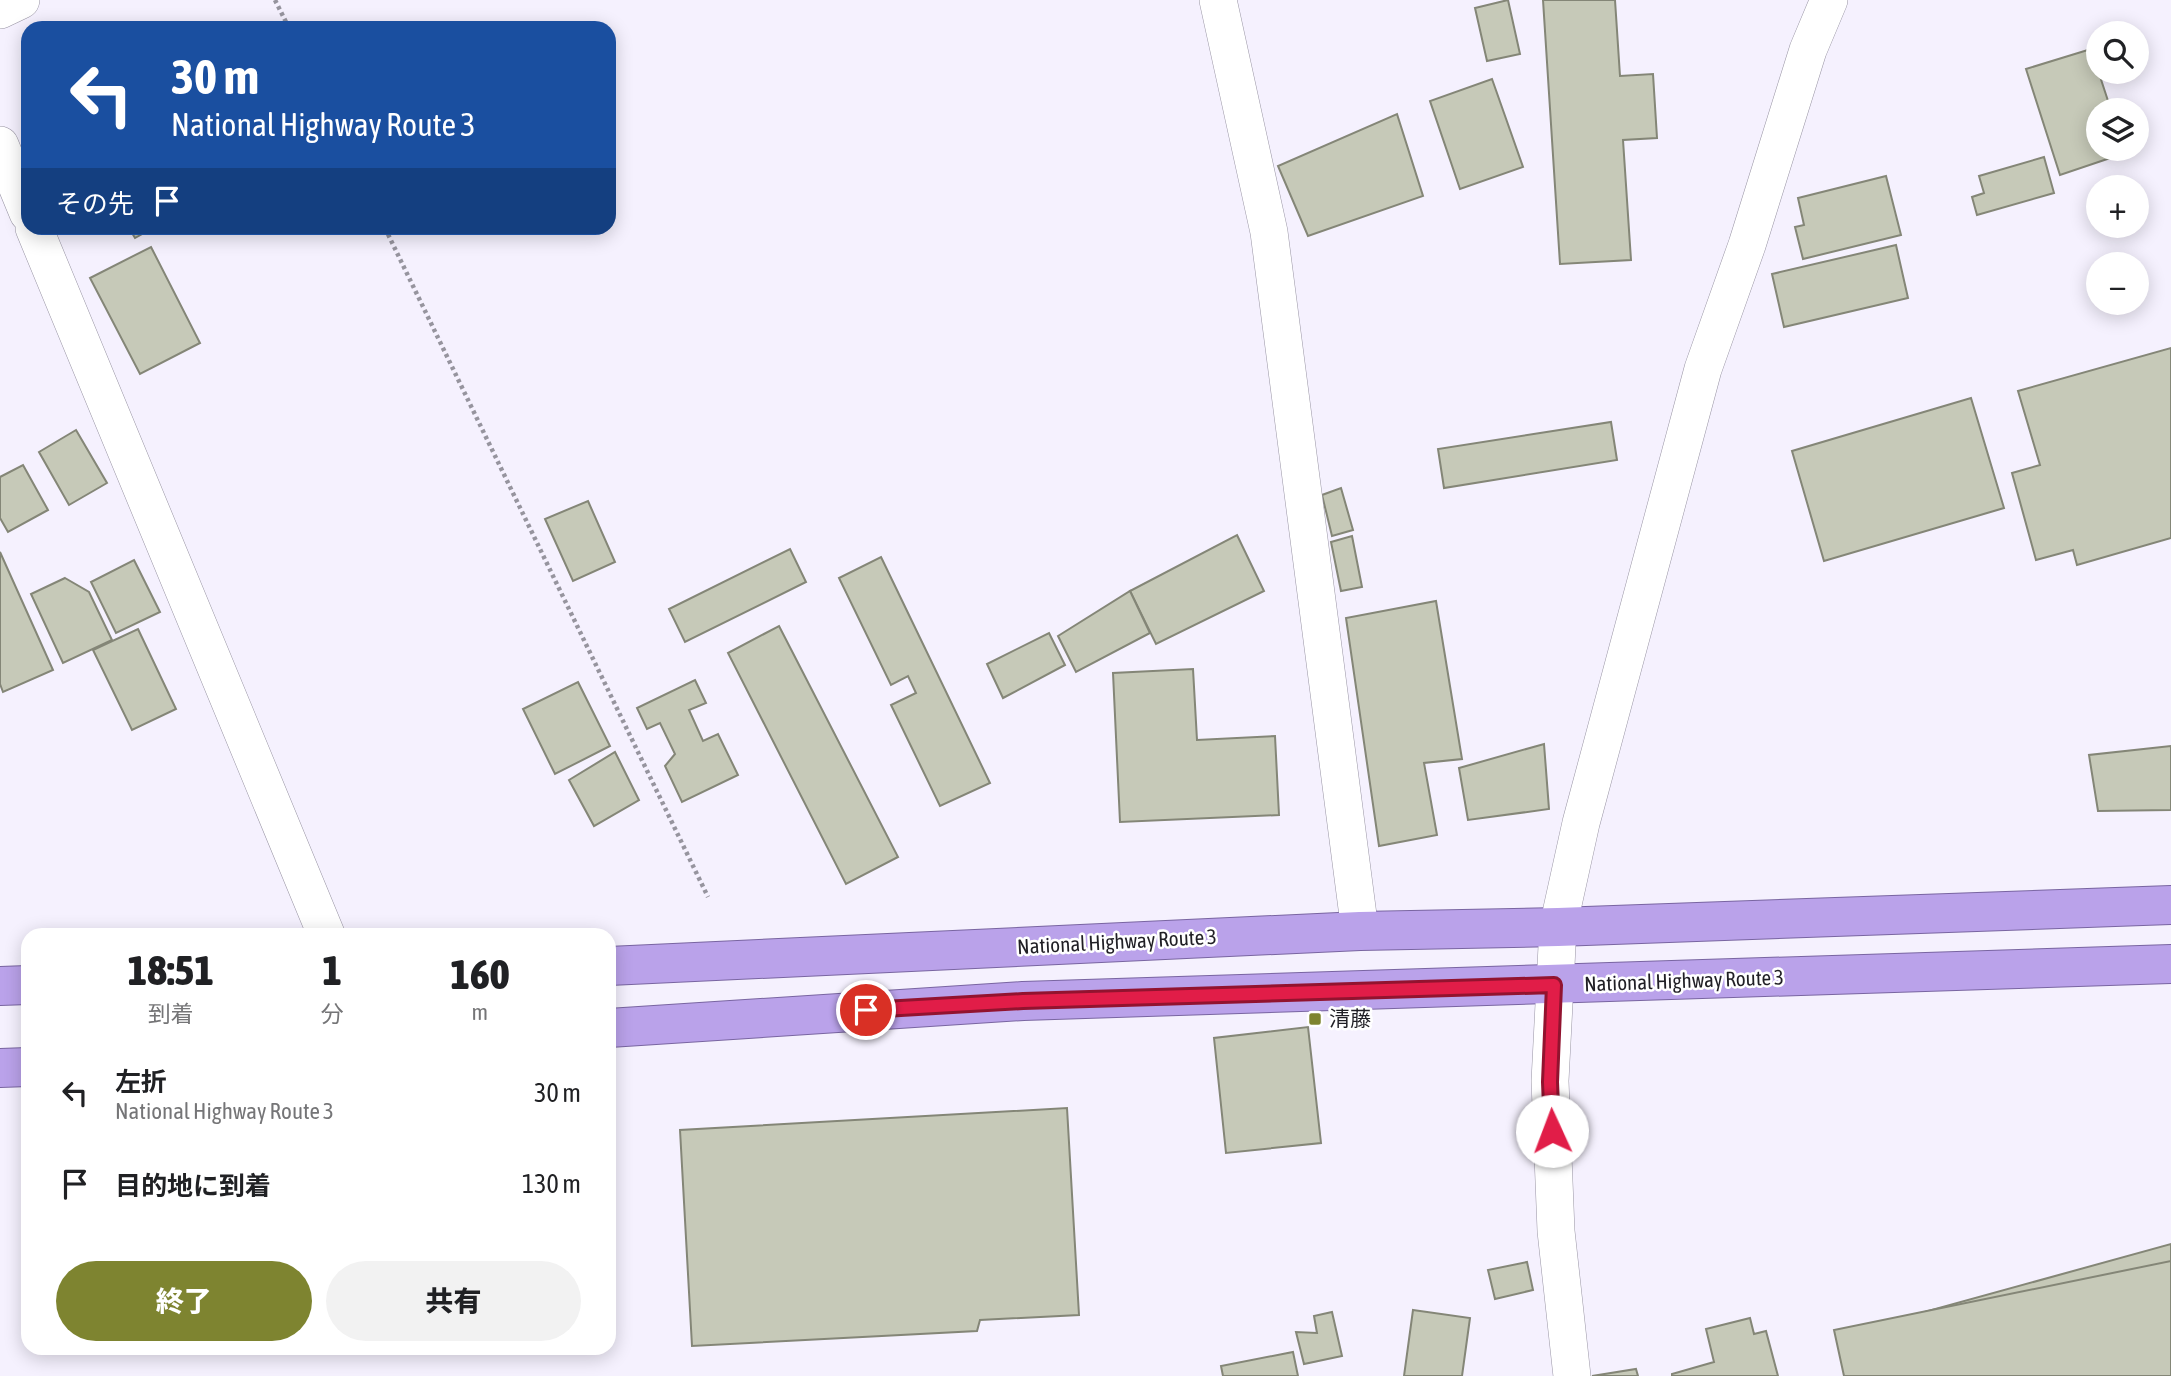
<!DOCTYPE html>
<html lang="ja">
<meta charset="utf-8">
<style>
:root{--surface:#fff;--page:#f2f2f2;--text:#202124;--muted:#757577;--accent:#7e8430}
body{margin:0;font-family:"Asap Condensed","Noto Sans JP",sans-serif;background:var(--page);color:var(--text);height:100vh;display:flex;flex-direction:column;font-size:26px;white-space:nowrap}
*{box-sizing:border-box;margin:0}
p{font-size:23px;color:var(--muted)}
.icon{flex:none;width:38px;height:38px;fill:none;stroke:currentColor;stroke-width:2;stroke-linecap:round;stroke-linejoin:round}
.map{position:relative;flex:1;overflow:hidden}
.details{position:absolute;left:21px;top:928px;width:595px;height:427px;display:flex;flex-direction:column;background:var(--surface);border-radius:21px;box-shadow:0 4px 18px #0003}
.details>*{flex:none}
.hud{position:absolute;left:21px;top:21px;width:595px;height:214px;border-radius:21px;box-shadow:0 4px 18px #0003;background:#1a4fa0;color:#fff;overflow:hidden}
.controls{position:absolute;left:2086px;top:21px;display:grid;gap:14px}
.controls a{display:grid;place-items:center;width:63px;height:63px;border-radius:50%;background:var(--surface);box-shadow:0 4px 18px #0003;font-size:35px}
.pin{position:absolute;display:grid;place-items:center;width:60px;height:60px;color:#fff;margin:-30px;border:4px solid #fff;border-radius:50%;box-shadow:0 2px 7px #0007}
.me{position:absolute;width:77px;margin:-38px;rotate:358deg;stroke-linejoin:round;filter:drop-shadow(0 0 5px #0008)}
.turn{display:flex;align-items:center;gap:24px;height:147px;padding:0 35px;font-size:32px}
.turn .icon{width:91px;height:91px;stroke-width:2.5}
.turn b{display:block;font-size:49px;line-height:60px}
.then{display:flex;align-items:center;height:66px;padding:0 35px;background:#0003;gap:14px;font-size:26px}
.eta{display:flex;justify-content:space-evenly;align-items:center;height:119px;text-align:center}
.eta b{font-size:42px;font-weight:800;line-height:49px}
.action{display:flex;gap:14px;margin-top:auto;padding:14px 35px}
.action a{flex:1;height:80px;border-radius:42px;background:var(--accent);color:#fff;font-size:28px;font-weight:800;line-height:80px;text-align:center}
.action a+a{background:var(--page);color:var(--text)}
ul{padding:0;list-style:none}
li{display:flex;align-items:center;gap:21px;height:91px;padding:0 35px}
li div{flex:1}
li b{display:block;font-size:26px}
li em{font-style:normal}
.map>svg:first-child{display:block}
.building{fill:#c6c9b8;stroke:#848677;stroke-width:2}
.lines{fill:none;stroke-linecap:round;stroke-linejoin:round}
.minor-casing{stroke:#9995a4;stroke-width:38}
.trunk-casing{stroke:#7965a1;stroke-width:40}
.path{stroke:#96949e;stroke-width:4.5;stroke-dasharray:3.5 3.5;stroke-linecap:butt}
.minor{stroke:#fff;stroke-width:37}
.trunk{stroke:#baa2ea;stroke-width:38}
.route-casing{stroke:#92132f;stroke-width:18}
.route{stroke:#e11d48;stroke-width:12}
.poi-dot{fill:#7e8430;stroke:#fff;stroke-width:2.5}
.labels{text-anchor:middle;stroke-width:5;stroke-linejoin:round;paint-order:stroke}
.street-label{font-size:21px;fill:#201f25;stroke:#fff}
.poi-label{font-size:21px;fill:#201f25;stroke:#fff;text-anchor:start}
</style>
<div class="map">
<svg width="2171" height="1376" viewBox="0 0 2171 1376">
<rect width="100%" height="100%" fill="#f5f1fe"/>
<g class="building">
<polygon points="1508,0 1520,54 1487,61 1475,8"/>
<polygon points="1543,0 1615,0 1620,76 1653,74 1657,138 1623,140 1631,260 1560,264"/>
<polygon points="2091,49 2111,110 2098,110 2098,149 2124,149 2125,153 2060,175 2026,69"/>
<polygon points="1492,79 1523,167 1460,189 1430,101"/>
<polygon points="1397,114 1423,196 1308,236 1278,166"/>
<polygon points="2044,157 2054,193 1977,215 1972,197 1984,193 1979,176"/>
<polygon points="1886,176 1901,235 1803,259 1795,227 1804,225 1798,198"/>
<polygon points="129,228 153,228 135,238"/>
<polygon points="1896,245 1908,298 1784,327 1772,274"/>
<polygon points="151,247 200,343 140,374 90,278"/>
<polygon points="2171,348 2171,538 2077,565 2073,550 2036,560 2012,473 2040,465 2018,391"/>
<polygon points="1971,398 2004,508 1824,561 1792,451"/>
<polygon points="1611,422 1617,460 1444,488 1438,449"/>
<polygon points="76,430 107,483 69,505 39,452"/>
<polygon points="23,465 48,510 8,532 0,518 0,477"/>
<polygon points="1341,488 1353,530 1332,536 1322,495"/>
<polygon points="588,501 615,562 573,581 545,519"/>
<polygon points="1237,535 1264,591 1156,644 1130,591"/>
<polygon points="1352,536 1362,587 1341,591 1331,542"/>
<polygon points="790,549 806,582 685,642 669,609"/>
<polygon points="0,552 53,670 3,692 0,684"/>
<polygon points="881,557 990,783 940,806 891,705 916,693 908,676 891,685 839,578"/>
<polygon points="134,560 160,612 116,633 91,582"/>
<polygon points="65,578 89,592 112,640 63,663 31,594"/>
<polygon points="1130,591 1150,633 1076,672 1058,636"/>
<polygon points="1436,601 1462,759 1424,763 1437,835 1379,846 1346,618"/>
<polygon points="779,626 898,857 846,884 728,653"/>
<polygon points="138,629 176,709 132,730 93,650"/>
<polygon points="1049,633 1065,665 1003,698 987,664"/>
<polygon points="1193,669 1197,740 1275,736 1279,815 1120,822 1113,673"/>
<polygon points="695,680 706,703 689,710 703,741 718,734 738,775 682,802 665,766 675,754 660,723 647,729 637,708"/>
<polygon points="578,682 610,746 555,774 523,709"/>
<polygon points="1544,744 1549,809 1468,820 1459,768"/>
<polygon points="2171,746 2171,810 2098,811 2089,755"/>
<polygon points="615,752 639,800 594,826 569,780"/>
<polygon points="1308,1027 1321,1143 1226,1153 1214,1038"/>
<polygon points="1067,1108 1079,1315 980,1320 977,1331 692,1346 680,1130"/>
<polygon points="2171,1244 2171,1376 1860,1376 1852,1332"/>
<polygon points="2171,1261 2171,1376 1844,1376 1834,1330"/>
<polygon points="1527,1262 1533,1290 1495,1299 1488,1270"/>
<polygon points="1413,1310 1470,1318 1462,1376 1404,1376"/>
<polygon points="1332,1312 1342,1356 1304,1364 1296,1332 1317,1333 1314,1316"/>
<polygon points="1750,1318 1754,1334 1766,1331 1778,1376 1672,1376 1672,1374 1714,1362 1706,1329"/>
<polygon points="1293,1352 1298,1376 1223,1376 1221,1366"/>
<polygon points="1636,1369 1638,1376 1592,1376"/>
</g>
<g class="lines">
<defs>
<g id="minor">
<polyline points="1218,0 1269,232 1360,931"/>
<polyline points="0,10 21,0"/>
<polyline points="0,145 28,213"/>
<polyline points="34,228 326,934"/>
<polyline points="1572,1376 1556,1231 1550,1081 1558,927 1581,823 1703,369 1747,245 1808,50 1829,0"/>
</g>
<g id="trunk">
<polyline points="609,966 1360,931 1558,927 2171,905"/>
<polyline points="0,986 28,985"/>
<polyline points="609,1028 1023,1001 2171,964"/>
<polyline points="0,1068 28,1067"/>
</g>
</defs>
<use href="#minor" class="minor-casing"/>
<use href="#trunk" class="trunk-casing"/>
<g class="path">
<polyline points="275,0 289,28"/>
<polyline points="385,228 708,897"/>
</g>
<use href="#minor" class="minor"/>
<use href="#trunk" class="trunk"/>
</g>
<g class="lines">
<defs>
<polyline id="route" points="866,1010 1023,1001 1554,985 1550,1082 1552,1131"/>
</defs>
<use href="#route" class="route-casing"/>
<use href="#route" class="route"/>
</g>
<rect class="poi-dot" x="1308" y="1012" width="14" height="14" rx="3.5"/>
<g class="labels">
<g class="street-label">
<text transform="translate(1117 942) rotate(-3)" y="7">National Highway Route 3</text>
<text transform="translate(1684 981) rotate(-2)" y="7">National Highway Route 3</text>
</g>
<g class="poi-label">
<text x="1329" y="1026">清藤</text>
</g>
</g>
</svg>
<div class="controls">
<a><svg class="icon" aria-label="search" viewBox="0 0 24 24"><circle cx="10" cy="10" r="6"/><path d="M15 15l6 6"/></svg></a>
<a><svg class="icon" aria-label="layers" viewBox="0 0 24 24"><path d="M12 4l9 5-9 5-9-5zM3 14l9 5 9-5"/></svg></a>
<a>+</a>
<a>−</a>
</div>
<div class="pin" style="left:866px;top:1010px;background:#d93025"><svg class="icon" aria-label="arrive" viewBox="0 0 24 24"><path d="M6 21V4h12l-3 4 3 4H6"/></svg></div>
<svg class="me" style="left:1552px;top:1131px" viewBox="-20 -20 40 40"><circle r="19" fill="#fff"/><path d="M0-13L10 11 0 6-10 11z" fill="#e11d48"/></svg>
<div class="hud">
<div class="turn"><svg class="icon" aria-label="left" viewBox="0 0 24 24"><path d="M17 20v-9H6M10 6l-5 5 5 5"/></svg><div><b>30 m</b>National Highway Route 3</div></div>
<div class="then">その先<svg class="icon" aria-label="arrive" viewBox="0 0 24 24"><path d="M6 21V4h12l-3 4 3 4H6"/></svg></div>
</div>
<section class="details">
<div class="eta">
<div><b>18:51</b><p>到着</p></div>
<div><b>1</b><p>分</p></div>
<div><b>160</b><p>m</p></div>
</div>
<ul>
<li><svg class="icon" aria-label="left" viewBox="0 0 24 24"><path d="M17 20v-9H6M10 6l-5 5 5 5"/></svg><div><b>左折</b><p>National Highway Route 3</p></div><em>30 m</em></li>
<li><svg class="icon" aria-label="arrive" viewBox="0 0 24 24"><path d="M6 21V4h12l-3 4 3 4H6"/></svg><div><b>目的地に到着</b></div><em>130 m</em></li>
</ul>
<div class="action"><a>終了</a><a>共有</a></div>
</section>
</div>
